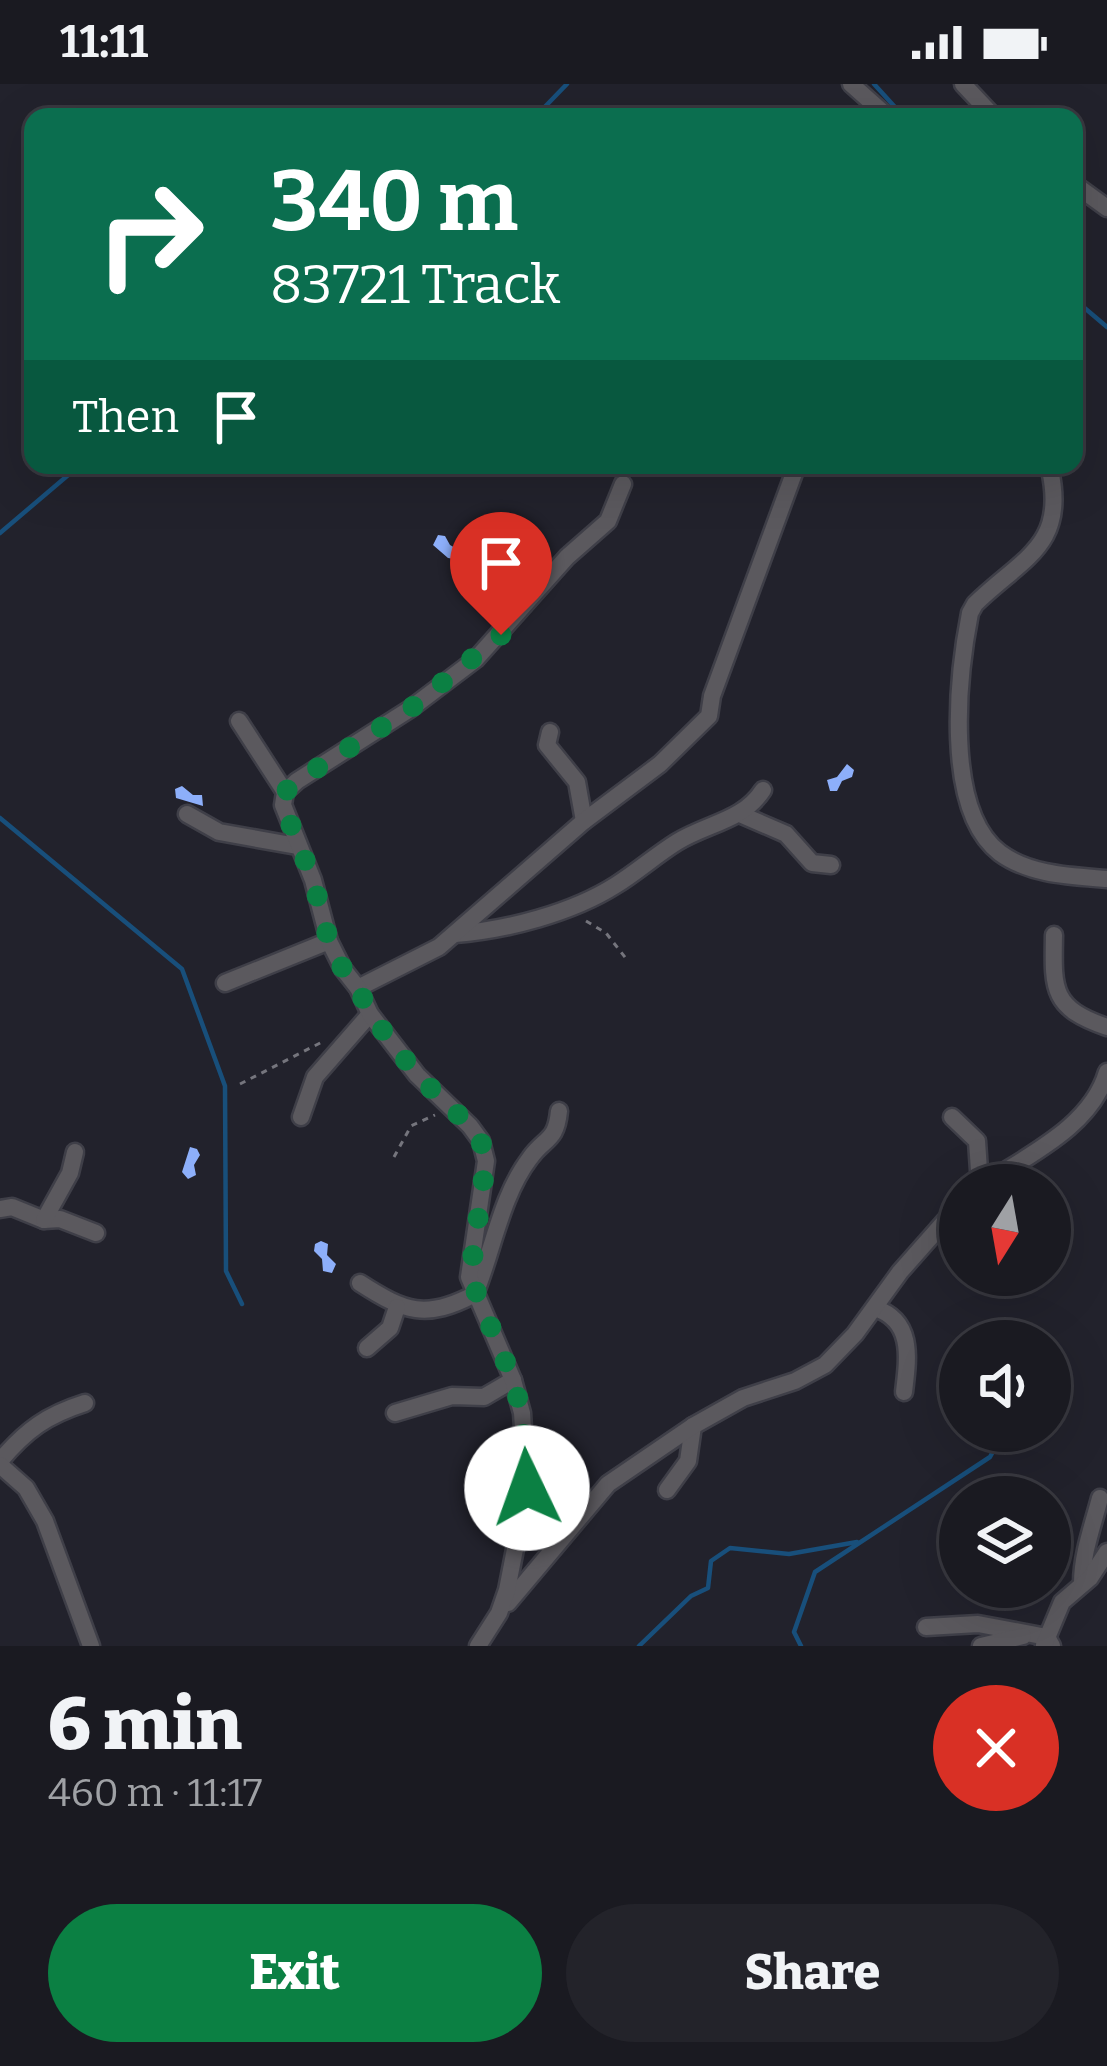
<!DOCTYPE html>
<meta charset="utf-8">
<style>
:root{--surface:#1a1a21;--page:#23232a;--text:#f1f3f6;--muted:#9fa1a5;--line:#38383f;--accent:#0b8043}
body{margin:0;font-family:Bitter,serif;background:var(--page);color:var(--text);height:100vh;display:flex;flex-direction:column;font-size:45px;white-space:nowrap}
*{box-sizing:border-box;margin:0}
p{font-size:39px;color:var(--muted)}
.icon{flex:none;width:66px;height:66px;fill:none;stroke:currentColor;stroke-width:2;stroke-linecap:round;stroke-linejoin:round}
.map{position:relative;height:1562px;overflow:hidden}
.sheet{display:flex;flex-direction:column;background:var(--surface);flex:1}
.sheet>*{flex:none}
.banner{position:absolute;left:24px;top:24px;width:1059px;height:366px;border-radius:24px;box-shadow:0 12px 48px #0002,0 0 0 3px var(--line);background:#0b6e4f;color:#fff;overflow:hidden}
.needle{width:78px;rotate:191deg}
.tools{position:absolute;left:939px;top:1080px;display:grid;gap:24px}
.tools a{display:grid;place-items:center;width:132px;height:132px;border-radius:50%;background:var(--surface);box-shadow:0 12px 48px #0002,0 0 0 3px var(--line);font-size:60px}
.pin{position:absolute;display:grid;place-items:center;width:102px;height:102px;color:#fff;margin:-123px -51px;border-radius:50% 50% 50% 0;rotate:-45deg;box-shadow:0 0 12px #0007}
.pin .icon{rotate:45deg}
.me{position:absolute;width:132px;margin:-66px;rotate:357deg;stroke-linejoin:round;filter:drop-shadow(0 0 9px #0008)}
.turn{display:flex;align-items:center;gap:42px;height:252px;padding:0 48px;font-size:54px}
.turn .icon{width:156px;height:156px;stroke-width:2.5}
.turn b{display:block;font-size:84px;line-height:102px}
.then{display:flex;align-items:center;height:114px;padding:0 48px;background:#0003;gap:24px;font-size:45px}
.round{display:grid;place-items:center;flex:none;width:126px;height:126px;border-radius:63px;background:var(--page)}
.headline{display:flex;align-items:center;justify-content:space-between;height:204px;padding:0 48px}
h1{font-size:72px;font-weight:800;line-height:90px}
.cta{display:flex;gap:24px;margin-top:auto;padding:24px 48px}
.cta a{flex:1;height:138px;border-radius:72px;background:var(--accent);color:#fff;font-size:48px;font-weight:800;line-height:138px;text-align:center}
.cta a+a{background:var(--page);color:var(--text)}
.status{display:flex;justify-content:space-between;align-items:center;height:84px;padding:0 60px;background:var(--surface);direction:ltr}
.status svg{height:33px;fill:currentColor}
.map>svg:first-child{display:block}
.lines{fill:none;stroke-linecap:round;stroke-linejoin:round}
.stream{stroke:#184f7b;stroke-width:4.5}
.building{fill:#8daffa}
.minor-casing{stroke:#3f3f48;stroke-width:21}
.path{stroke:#75757d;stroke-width:3;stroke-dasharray:6 6;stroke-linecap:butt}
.minor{stroke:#5b595e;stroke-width:16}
.route{stroke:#0b8043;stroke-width:21;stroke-dasharray:0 37.8}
</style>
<div class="status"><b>11:11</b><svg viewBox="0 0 49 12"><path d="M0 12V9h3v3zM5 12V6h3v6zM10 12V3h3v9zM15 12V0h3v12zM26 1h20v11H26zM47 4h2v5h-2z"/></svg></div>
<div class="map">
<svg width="1107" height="1562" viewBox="0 0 1107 1562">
<rect width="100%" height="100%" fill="#22222c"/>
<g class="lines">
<g class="stream">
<polyline points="874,0 904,33"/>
<polyline points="535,33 567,0"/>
<polyline points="1074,215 1107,243"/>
<polyline points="0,449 80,381"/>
<polyline points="0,734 182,885 225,1002 226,1187 242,1220"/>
<polyline points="639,1562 691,1512 708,1504 711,1477 730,1464 789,1470 857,1458"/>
<polyline points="801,1562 794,1548 815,1488 990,1373 1004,1347"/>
</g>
</g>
<g class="building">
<polygon points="438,451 445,452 450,461 466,470 475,470 476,481 469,484 461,476 448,474 433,461"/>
<polygon points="847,680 854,686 852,693 842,697 837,707 830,707 827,696 837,693"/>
<polygon points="182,702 193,711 202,711 203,722 176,714 175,705"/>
<polygon points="190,1063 197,1065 200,1071 194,1081 196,1091 188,1095 182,1088"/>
<polygon points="321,1157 328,1160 327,1171 336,1180 332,1189 323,1187 322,1175 314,1167 315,1160"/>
</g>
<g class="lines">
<defs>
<g id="minor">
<polyline points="851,0 888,33"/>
<polyline points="963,0 994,33"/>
<polyline points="1074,100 1107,124"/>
<path d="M 1050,386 C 1067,462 1022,474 975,520 L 970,529 C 958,590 943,726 1000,769 C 1030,791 1071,792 1107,795"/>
<polyline points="239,637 285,708"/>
<polyline points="550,648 547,661 577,698 584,737"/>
<polyline points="187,730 219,748 297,762"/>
<polyline points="742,731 786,750 812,779 831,781"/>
<path d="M 455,850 C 507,846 572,829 616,801 C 637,788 656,771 677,758 C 708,739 743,737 763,706"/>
<path d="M 1054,851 C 1053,905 1051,924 1107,943"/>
<polyline points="225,899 329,857"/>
<polyline points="358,904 439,863 584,737 660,680 709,632 712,612 797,381"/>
<polyline points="301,1033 315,993 370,930"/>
<polyline points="952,1033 977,1057 980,1101"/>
<path d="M 983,1101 C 1028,1071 1091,1043 1107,988"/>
<polyline points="0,1125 12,1123 44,1136 60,1135 96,1149"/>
<polyline points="44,1136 70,1089 75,1068"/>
<path d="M 360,1199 C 405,1228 426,1236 475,1210 C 493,1166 501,1112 530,1074 C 545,1053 556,1058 559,1027"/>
<path d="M 875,1224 C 914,1237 908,1274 904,1308"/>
<polyline points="367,1264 390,1244 397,1223"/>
<polyline points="395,1329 452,1312 484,1313 513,1296"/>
<path d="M 0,1377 C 26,1346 47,1331 85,1319"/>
<polyline points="0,1381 26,1404 45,1437 91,1562"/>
<polyline points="667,1406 688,1377 693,1342"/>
<path d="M 1082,1499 C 1082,1470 1093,1441 1100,1414"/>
<polyline points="508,1519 608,1400 693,1342 743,1314 795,1297 825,1281 855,1250 900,1188 960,1120"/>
<polyline points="926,1543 978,1540 1047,1553 1052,1562"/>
<polyline points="1044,1561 1062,1518 1090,1494 1107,1468"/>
<polyline points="478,1562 499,1529 507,1506 527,1404 522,1329 513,1296 469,1193 486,1077 481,1057 470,1042 417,991 370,930 358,904 343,885 329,857 313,796 283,721 285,708 297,697 410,625 476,575 567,473 608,437 623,400"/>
<polyline points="981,1562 1023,1552"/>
</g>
</defs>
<use href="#minor" class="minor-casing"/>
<g class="path">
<polyline points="586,837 606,849 628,877"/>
<polyline points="240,1000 324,957"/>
<polyline points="394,1073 411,1042 435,1031"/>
</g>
<use href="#minor" class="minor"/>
</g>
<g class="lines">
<polyline class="route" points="501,551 410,625 297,697 285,708 283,721 313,796 329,857 343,885 358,904 370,930 417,991 470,1042 481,1058 486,1077 470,1193 513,1296 522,1329 527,1404"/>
</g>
</svg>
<div class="tools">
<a><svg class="needle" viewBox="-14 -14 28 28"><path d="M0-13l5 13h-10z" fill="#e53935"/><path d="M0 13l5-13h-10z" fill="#9fa1a5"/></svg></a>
<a><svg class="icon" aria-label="sound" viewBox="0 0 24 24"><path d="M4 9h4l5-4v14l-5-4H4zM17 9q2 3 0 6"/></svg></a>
<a><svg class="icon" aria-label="layers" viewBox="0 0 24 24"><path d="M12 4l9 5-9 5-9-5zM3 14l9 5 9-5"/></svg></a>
</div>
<div class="pin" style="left:501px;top:551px;background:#d93025"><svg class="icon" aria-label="arrive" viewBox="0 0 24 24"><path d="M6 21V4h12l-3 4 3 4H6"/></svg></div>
<svg class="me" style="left:527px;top:1404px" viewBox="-20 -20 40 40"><circle r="19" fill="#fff"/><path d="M0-13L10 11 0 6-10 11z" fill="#0b8043"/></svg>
<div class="banner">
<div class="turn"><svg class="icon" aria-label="right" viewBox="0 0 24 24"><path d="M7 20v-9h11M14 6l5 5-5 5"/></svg><div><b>340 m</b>83721 Track</div></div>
<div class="then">Then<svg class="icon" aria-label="arrive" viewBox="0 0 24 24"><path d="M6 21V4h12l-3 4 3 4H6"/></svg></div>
</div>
</div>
<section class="sheet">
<div class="headline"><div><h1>6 min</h1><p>460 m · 11:17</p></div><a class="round" style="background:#d93025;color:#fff"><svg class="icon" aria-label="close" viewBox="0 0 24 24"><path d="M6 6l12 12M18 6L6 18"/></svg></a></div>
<div class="cta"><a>Exit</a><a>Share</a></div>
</section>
